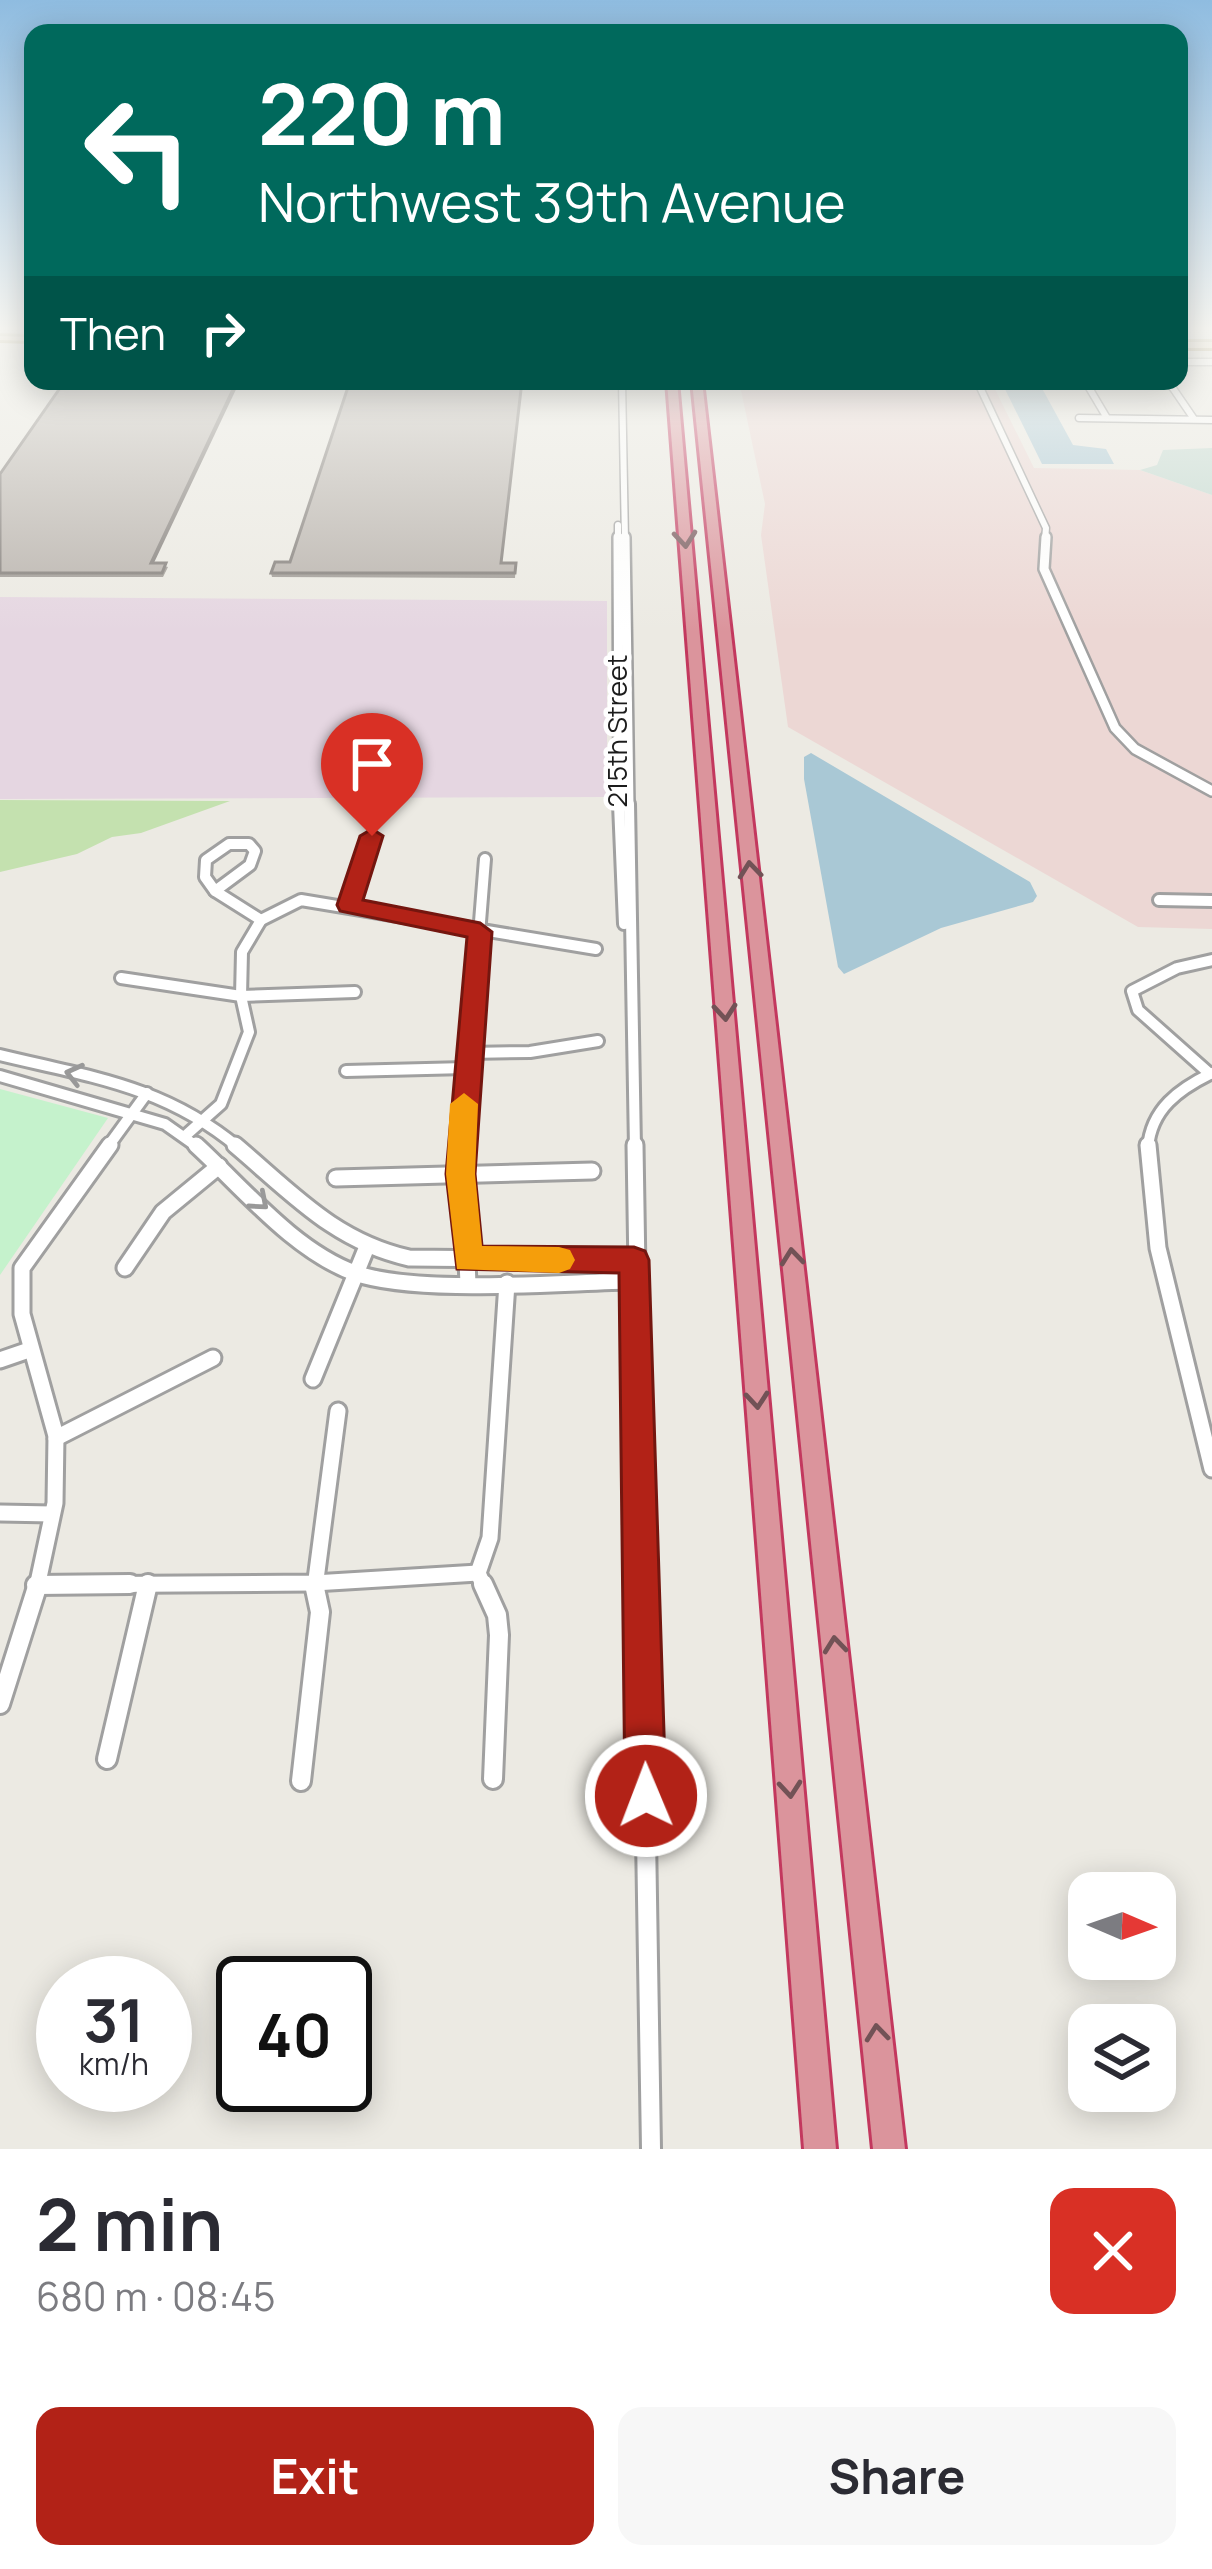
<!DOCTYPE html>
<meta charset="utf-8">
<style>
:root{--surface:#fff;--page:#f7f7f7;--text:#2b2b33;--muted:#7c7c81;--accent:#b22217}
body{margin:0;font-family:Manrope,sans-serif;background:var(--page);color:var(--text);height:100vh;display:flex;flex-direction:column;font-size:45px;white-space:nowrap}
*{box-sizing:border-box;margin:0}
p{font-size:39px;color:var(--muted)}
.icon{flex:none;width:66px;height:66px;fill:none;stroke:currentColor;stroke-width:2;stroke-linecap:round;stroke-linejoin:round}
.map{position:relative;height:2149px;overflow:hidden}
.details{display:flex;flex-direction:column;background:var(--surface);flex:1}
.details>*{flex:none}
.top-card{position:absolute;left:24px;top:24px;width:1164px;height:366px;border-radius:24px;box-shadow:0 6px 30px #0003;background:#00695c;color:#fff;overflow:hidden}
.needle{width:78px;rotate:92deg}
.controls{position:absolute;left:1068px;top:1872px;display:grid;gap:24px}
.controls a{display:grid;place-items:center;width:108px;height:108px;border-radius:24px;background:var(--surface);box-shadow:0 6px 30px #0003;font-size:60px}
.speed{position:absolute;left:36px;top:1956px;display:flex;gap:24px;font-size:60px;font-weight:700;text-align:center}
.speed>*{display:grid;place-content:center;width:156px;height:156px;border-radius:50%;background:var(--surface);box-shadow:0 6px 30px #0003;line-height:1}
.speed small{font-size:30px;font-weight:400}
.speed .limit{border:6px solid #111;border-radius:18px;background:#fff;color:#111}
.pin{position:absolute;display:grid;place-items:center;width:102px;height:102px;color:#fff;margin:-123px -51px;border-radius:50% 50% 50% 0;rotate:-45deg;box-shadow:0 0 12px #0007}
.pin .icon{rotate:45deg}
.me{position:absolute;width:132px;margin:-66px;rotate:359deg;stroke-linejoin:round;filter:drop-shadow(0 0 9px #0008)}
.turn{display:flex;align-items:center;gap:42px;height:252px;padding:0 36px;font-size:54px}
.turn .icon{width:156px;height:156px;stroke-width:2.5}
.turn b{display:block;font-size:84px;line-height:102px}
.then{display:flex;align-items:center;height:114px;padding:0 36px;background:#0003;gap:24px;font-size:45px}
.round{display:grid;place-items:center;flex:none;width:126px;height:126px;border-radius:24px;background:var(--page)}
.headline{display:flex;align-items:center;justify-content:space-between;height:204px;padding:0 36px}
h1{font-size:72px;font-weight:700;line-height:90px}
.primary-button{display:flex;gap:24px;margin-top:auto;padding:24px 36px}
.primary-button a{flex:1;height:138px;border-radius:24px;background:var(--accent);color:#fff;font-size:48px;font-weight:700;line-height:138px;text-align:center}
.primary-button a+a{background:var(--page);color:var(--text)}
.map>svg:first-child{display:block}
.commercial{fill:#ecd7d4}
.industrial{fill:#e5d6e1}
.grass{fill:#c4e1af}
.wetland{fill:#c2d9d0}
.park{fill:#c5f2cc}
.water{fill:#a9c8d5}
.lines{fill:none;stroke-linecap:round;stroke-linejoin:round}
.minor-far4-casing{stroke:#a0a0a0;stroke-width:9}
.minor-far3-casing{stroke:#a0a0a0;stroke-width:14}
.minor-far2-casing{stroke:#a0a0a0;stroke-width:16}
.minor-far1-casing{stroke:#a0a0a0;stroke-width:21}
.minor-casing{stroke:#a0a0a0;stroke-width:24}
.major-casing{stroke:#846611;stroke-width:6}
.highway-casing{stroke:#c3385e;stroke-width:6}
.minor-far4{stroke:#fff;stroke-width:6}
.minor-far3{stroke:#fff;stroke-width:9}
.minor-far2{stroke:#fff;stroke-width:10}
.minor-far1{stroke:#fff;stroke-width:15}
.minor{stroke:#fff;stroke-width:18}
.major{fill:#f0d5a5;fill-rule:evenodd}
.highway{fill:#db949c;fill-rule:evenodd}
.wall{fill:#9f9a95}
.shaded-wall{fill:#827d79}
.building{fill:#b9b3ad;stroke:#827d79;stroke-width:3}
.oneway{stroke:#725256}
.oneway2{stroke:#999}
.route{fill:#b22217;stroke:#74160f;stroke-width:3}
.slow{fill:#f59e0b}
.labels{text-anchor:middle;stroke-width:9;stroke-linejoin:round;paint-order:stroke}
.far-street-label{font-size:27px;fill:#1c1c1c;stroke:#fff}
</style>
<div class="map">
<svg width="1212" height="2149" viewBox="0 0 1212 2149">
<rect width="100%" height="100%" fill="#eceae3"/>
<polygon class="commercial" points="739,381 991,381 1034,468 1140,470 1212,495 1212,929 1138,927 788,727 761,535 765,504"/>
<polygon class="industrial" points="0,597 607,601 607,797 0,799"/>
<polygon class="grass" points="0,800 230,801 141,833 112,837 77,854 0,872"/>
<polygon class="wetland" points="1212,448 1212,495 1140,470 1157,465 1163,450"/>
<polygon class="park" points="0,1089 108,1118 0,1275"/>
<g class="water">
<polygon points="1001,381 1038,381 1073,445 1106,449 1114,464 1042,464"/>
<polygon points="811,753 1030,882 1037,896 1033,902 941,928 844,974 838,967 804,779 804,757"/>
</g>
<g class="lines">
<defs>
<g id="minor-far4">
<polyline points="1179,362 1212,362"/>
<polyline points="622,381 625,540"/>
<polyline points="977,381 1046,528 1045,540"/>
<polyline points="1085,381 1107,418"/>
<polyline points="1168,381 1194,419"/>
<polyline points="1079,418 1212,420"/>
<polyline points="618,525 618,540"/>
</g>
<g id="minor-far3">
<polyline points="618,537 619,807"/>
<polyline points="625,537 629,807"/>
<polyline points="1046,537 1044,569 1115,728 1135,749 1212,791"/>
</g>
<g id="minor-far2">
<polyline points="619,804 624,924"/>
<polyline points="629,804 635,1148"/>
<polygon points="229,844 249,844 255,851 250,865 215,891 205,877 206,860"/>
<polyline points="215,891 261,920 242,952 241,996 355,992"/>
<polyline points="1159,900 1212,901"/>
<polyline points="349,906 372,836"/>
<polyline points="261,920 301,900 596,949"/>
<polyline points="121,978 241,996 249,1032 221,1104 185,1136"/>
<polyline points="468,1053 530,1052 598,1041"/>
<path d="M 0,1055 C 91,1077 165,1086 239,1148"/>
<polyline points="346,1071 466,1068"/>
<polyline points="1210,1074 1138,1010 1132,991 1177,968 1212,960"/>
<polyline points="0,1076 165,1124 199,1148"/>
<polyline points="107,1148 147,1093"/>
<polyline points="462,1148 485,859"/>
<path d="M 1148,1148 C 1151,1109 1179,1089 1212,1073"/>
</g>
<g id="minor-far1">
<path d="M 196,1145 C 243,1188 294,1251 355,1273 C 418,1295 562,1282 634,1281"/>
<path d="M 235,1145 C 292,1193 334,1241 409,1258 L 634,1260"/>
<polyline points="462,1145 468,1284"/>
<polyline points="635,1145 642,1587"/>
<polyline points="1148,1145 1158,1248 1212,1469"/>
<polyline points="336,1178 592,1171"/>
<polyline points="125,1268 163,1212 219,1166"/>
<polyline points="0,1360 29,1350"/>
<polyline points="313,1379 366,1249"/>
<polyline points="56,1438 213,1358"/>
<polyline points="0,1513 52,1514"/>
<polyline points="36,1585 314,1583 478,1573"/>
<polyline points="37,1587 55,1503 56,1436 22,1314 22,1268 110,1145"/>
<polyline points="315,1587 338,1411"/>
<polyline points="484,1587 478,1573 490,1538 507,1283"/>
</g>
<g id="minor">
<polyline points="483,1584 497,1615 499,1635 493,1779"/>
<polyline points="642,1584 651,2149"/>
<polyline points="36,1585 130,1584"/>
<polyline points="0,1704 38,1584"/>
<polyline points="107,1759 148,1584"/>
<polyline points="301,1781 320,1612 314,1584"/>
</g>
<g id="major">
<polygon points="0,336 33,337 33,341 0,340"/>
<rect x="1179" y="342" width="33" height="6"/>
</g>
<g id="highway">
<polygon points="667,381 677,381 836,2149 804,2149"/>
<polygon points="692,381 702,381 905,2149 873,2149"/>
</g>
</defs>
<use href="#minor-far4" class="minor-far4-casing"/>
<use href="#minor-far3" class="minor-far3-casing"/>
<use href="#minor-far2" class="minor-far2-casing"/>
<use href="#minor-far1" class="minor-far1-casing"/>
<use href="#minor" class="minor-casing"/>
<use href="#major" class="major-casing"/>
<use href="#highway" class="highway-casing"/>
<use href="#minor-far4" class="minor-far4"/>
<use href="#minor-far3" class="minor-far3"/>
<use href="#minor-far2" class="minor-far2"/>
<use href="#minor-far1" class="minor-far1"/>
<use href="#minor" class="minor"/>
<use href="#major" class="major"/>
<use href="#highway" class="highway"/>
</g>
<g class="wall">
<polygon points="0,474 154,563 168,567 163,577 0,577"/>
<polygon points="516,563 515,578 272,577 271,573"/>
</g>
<polygon class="shaded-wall" points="237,381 240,381 152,567 151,563"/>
<g class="building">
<polygon points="65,381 237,381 151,563 166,563 162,573 0,573 0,474"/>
<polygon points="350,381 522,381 501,563 516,563 515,573 271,573 275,562 290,562"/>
</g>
<defs><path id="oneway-chevron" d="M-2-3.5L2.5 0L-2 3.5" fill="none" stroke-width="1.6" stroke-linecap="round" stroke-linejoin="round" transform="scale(3)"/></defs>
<g class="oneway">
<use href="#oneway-chevron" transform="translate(685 539) rotate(85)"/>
<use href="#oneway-chevron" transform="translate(750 870) rotate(-96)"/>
<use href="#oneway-chevron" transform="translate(725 1012) rotate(85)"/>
<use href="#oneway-chevron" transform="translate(792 1257) rotate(-96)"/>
<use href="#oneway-chevron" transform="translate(757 1400) rotate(85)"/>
<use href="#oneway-chevron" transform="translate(835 1645) rotate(-96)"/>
<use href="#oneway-chevron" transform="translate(790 1789) rotate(85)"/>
<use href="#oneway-chevron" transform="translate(877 2033) rotate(-96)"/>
</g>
<g class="oneway2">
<use href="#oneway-chevron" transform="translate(74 1074) rotate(-166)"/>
<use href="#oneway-chevron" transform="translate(260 1202) rotate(41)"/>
</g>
<linearGradient id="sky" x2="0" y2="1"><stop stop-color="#8fbce0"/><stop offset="0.52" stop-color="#f6f6f2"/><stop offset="1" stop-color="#f6f6f2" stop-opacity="0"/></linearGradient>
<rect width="1212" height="632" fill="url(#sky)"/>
<polygon class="route" points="372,829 383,836 363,900 480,923 492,932 475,1174 482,1246 634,1247 645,1251 649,1260 666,1796 660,1810 646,1816 631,1810 625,1796 619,1273 457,1269 446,1174 467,937 340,911 337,905 360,836"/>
<polygon class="slow" points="464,1093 478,1104 475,1174 482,1246 559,1247 570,1250 575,1260 570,1269 559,1273 457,1269 446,1174 450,1104"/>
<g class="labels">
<g class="far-street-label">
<text transform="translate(618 731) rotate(-90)" y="9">215th Street</text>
</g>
</g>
</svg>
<div class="controls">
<a><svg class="needle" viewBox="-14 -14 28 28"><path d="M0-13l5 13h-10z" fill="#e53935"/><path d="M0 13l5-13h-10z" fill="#7c7c81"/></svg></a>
<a><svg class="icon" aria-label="layers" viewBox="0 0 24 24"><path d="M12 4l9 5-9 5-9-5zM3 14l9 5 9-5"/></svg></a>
</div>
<div class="speed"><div>31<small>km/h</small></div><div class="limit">40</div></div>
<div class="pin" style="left:372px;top:836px;background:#d93025"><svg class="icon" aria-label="arrive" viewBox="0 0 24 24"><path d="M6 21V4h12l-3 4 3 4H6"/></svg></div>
<svg class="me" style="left:646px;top:1796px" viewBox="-20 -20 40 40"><circle r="17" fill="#b22217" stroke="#fff" stroke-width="3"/><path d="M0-11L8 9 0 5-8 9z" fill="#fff"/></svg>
<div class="top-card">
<div class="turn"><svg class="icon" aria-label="left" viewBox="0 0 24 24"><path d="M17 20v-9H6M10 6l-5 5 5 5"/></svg><div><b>220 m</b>Northwest 39th Avenue</div></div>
<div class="then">Then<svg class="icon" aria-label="right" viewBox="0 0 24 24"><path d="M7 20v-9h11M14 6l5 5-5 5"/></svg></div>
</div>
</div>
<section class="details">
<div class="headline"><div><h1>2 min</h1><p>680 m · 08:45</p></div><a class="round" style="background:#d93025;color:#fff"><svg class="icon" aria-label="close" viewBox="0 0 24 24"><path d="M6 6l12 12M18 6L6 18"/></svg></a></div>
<div class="primary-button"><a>Exit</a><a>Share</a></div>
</section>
